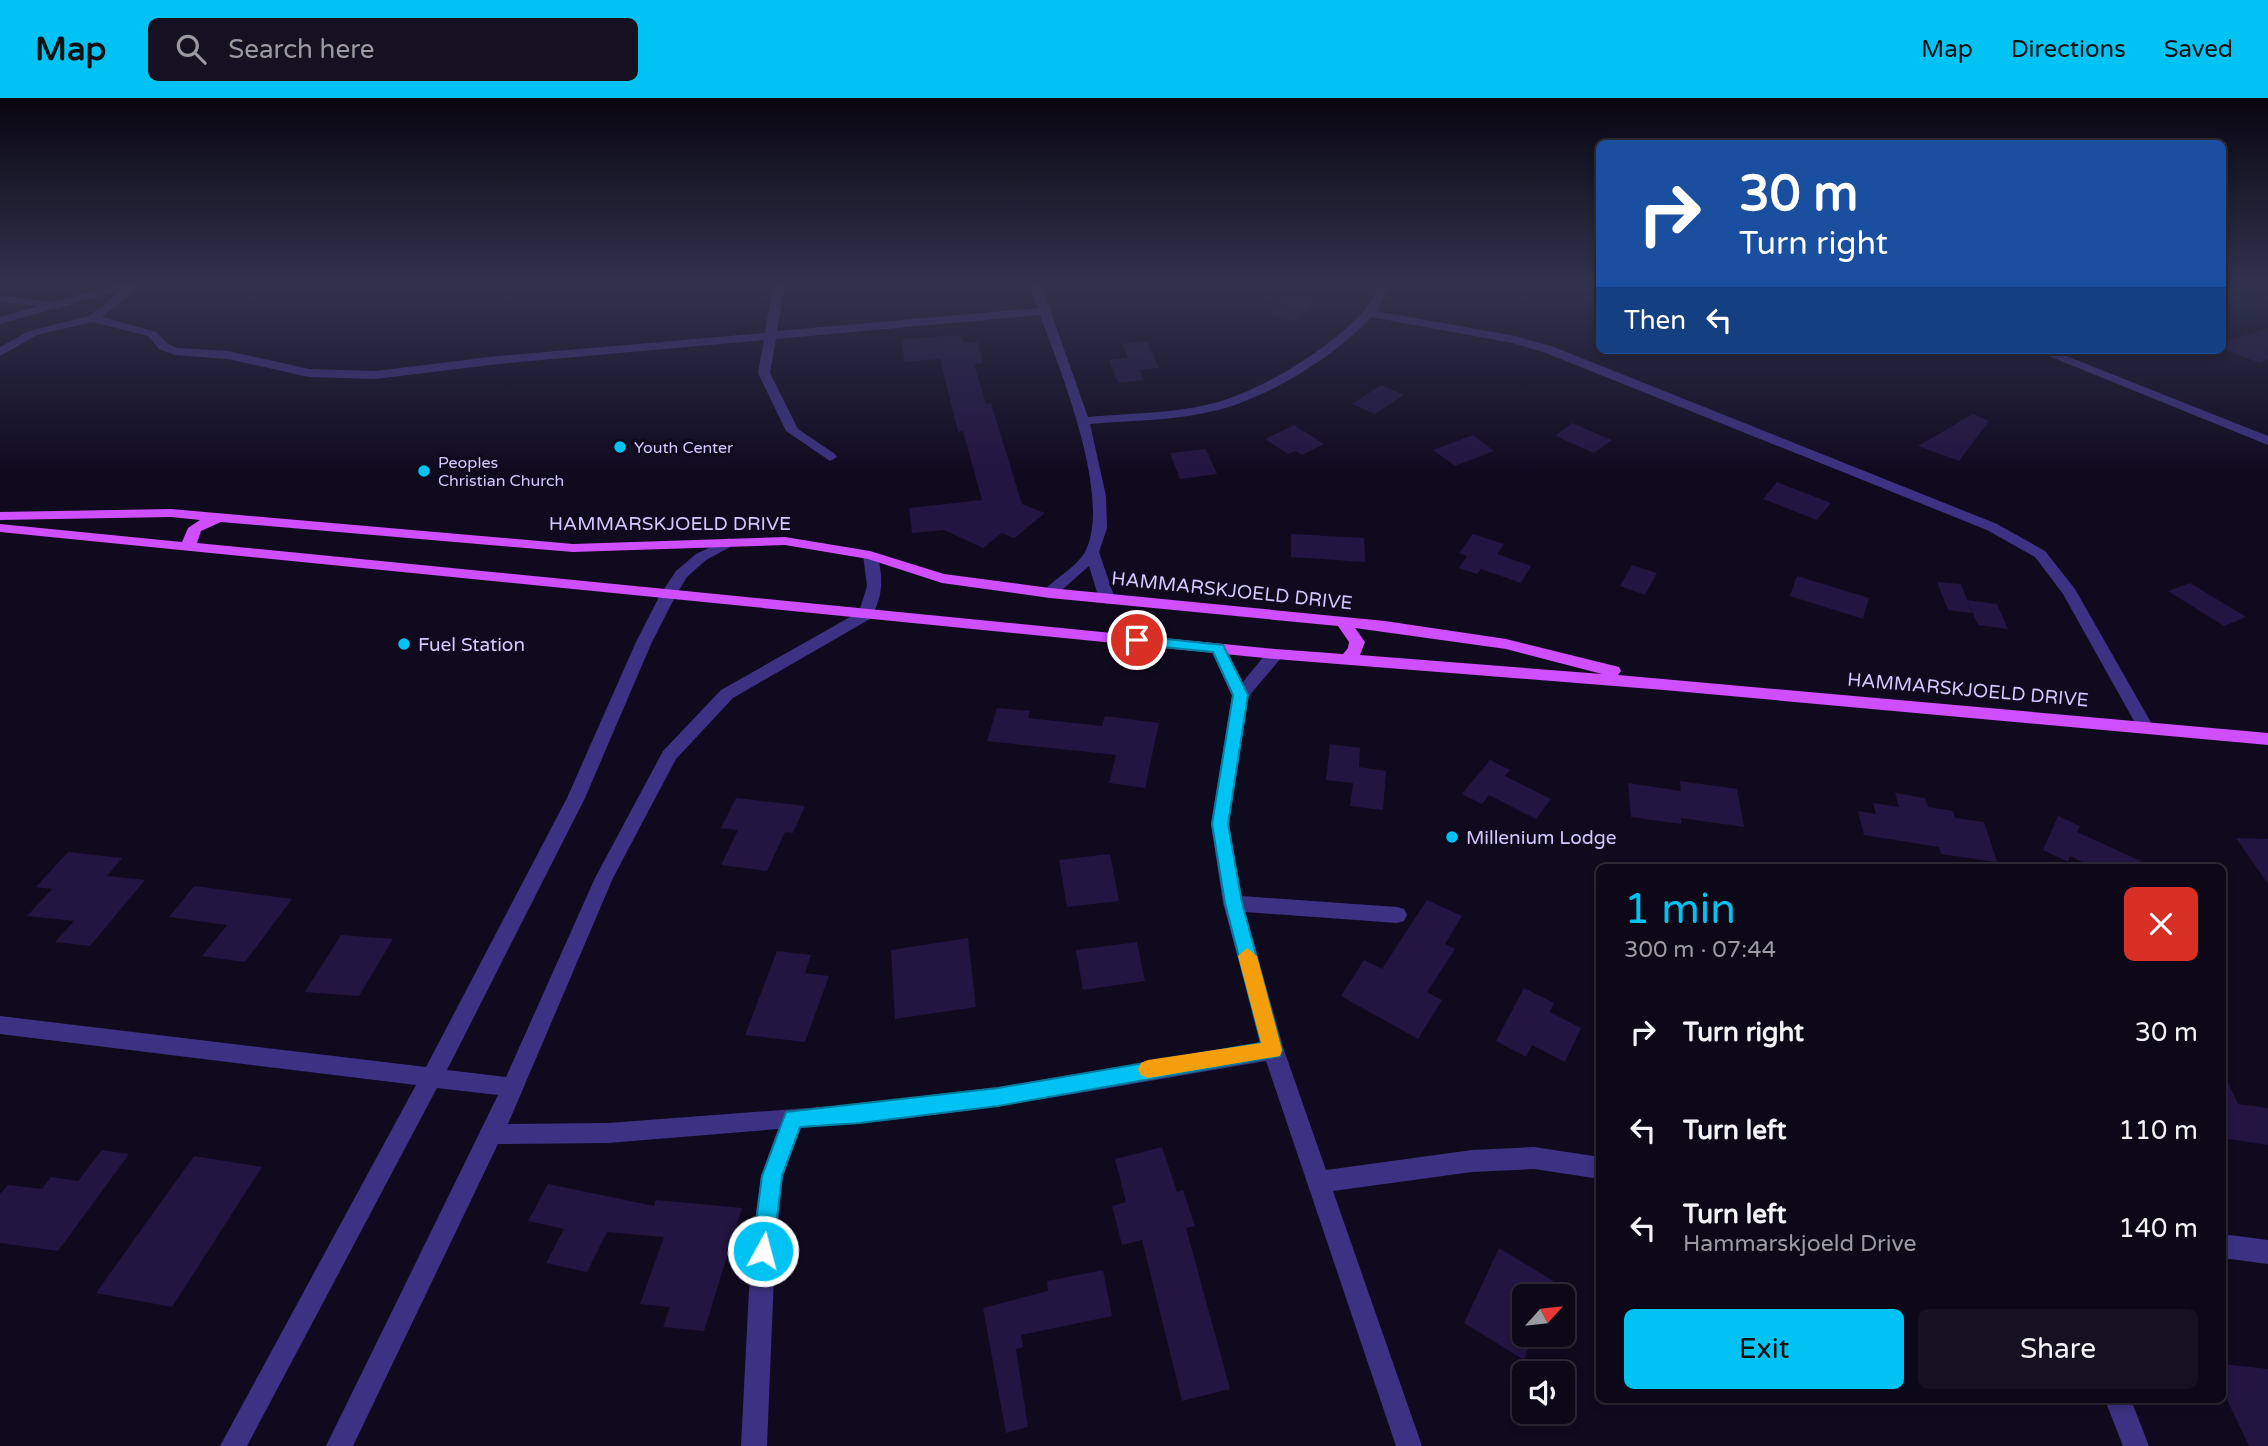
<!DOCTYPE html>
<meta charset="utf-8">
<style>
:root{--surface:#0c0817;--page:#151120;--text:#f1f3f6;--muted:#9a9aa1;--line:#2c2936;--accent:#00c2f3}
body{margin:0;font-family:"Varela Round",sans-serif;background:var(--page);color:var(--text);height:100vh;display:flex;flex-direction:column;font-size:26px;white-space:nowrap}
*{box-sizing:border-box;margin:0}
p{font-size:23px;color:var(--muted)}
.icon{flex:none;width:38px;height:38px;fill:none;stroke:currentColor;stroke-width:2;stroke-linecap:round;stroke-linejoin:round}
.map{position:relative;flex:1;overflow:hidden}
.details{position:absolute;left:1596px;top:766px;width:630px;height:539px;display:flex;flex-direction:column;background:var(--surface);border-radius:10px;box-shadow:0 4px 10px #0003,0 0 0 2px var(--line)}
.details>*{flex:none}
.top-card{position:absolute;left:1596px;top:42px;width:630px;height:214px;border-radius:10px;box-shadow:0 4px 10px #0003,0 0 0 2px var(--line);background:#1a4fa0;color:#fff;overflow:hidden}
.needle{width:46px;rotate:63deg}
.fabs{position:absolute;left:1512px;top:1186px;display:grid;gap:14px}
.fabs a{display:grid;place-items:center;width:63px;height:63px;border-radius:10px;background:var(--surface);box-shadow:0 4px 10px #0003,0 0 0 2px var(--line);font-size:35px}
.pin{position:absolute;display:grid;place-items:center;width:60px;height:60px;color:#fff;margin:-30px;border:4px solid #fff;border-radius:50%;box-shadow:0 2px 7px #0007}
.me{position:absolute;width:77px;margin:-38px;rotate:7deg;stroke-linejoin:round;filter:drop-shadow(0 0 5px #0008)}
.turn{display:flex;align-items:center;gap:24px;height:147px;padding:0 28px;font-size:32px}
.turn .icon{width:91px;height:91px;stroke-width:2.5}
.turn b{display:block;font-size:49px;line-height:60px}
.then{display:flex;align-items:center;height:66px;padding:0 28px;background:#0003;gap:14px;font-size:26px}
.round{display:grid;place-items:center;flex:none;width:74px;height:74px;border-radius:10px;background:var(--page)}
.summary{display:flex;align-items:center;justify-content:space-between;height:119px;padding:0 28px}
h1{font-size:42px;font-weight:600;line-height:52px;color:var(--accent)}
.button{display:flex;gap:14px;margin-top:auto;padding:14px 28px}
.button a{flex:1;height:80px;border-radius:10px;background:var(--accent);color:#111;font-size:28px;font-weight:600;line-height:80px;text-align:center}
.button a+a{background:var(--page);color:var(--text)}
ul{padding:0;list-style:none}
li{display:flex;align-items:center;gap:21px;height:98px;padding:0 28px}
li div{flex:1}
li b{display:block;font-size:26px}
li em{font-style:normal}
header{display:flex;align-items:center;gap:42px;box-sizing:border-box;height:98px;padding:0 35px;background:var(--accent);color:#111}
header strong{font-size:33px}
nav{display:flex;gap:38px;margin-inline-start:auto;font-size:24px}
.search{width:490px;height:63px;background:var(--page);display:flex;align-items:center;gap:18px;box-sizing:border-box;padding:0 24px;border-radius:10px;color:var(--muted);font-size:26px}
.map>svg:first-child{display:block}
.building{fill:#221541}
.lines{fill:none;stroke-linecap:round;stroke-linejoin:round}
.minor{fill:#3c3182;fill-rule:evenodd}
.major{fill:#cf4fff;fill-rule:evenodd}
.route{fill:#00c2f3;stroke:#007e9e;stroke-width:2}
.slow{fill:#f59e0b}
.poi-dot{fill:#00c2f3;stroke:#100a1f;stroke-width:2.5}
.labels{text-anchor:middle;stroke-width:7;stroke-linejoin:round;paint-order:stroke}
.far-poi-label{font-size:16px;fill:#d4c8ff;stroke:#100a1f;text-anchor:start}
.street-label{font-size:19px;fill:#d4c8ff;stroke:#100a1f}
.poi-label{font-size:19px;fill:#d4c8ff;stroke:#100a1f;text-anchor:start}
</style>
<header>
<strong>Map</strong>
<div class="search"><svg class="icon" aria-label="search" viewBox="0 0 24 24"><circle cx="10" cy="10" r="6"/><path d="M15 15l6 6"/></svg>Search here</div>
<nav><a>Map</a><a>Directions</a><a>Saved</a></nav>
</header>
<div class="map">
<svg width="2268" height="1348" viewBox="0 0 2268 1348">
<rect width="100%" height="100%" fill="#100a1f"/>
<g class="building">
<polygon points="1290,199 1314,205 1294,224 1270,217"/>
<polygon points="2268,230 2268,261 2259,265 2222,250 2222,244"/>
<polygon points="961,237 963,245 978,244 983,265 974,266 986,306 991,305 1022,406 1045,415 1014,440 1002,435 983,450 944,432 912,435 909,410 982,402 963,333 958,334 940,261 904,264 902,241"/>
<polygon points="1147,243 1159,270 1139,272 1144,282 1118,285 1109,262 1128,260 1122,246"/>
<polygon points="1381,287 1404,297 1375,316 1352,306"/>
<polygon points="1973,316 1989,323 1959,363 1918,348"/>
<polygon points="1572,325 1612,342 1594,355 1555,338"/>
<polygon points="1294,327 1324,346 1302,357 1295,353 1288,356 1265,341"/>
<polygon points="1473,337 1494,353 1455,368 1433,352"/>
<polygon points="1206,351 1217,376 1180,381 1170,355"/>
<polygon points="1777,384 1831,405 1817,422 1763,401"/>
<polygon points="1291,436 1364,440 1365,464 1291,459"/>
<polygon points="1473,436 1504,446 1497,456 1531,468 1521,485 1481,471 1477,476 1459,470 1467,458 1459,455"/>
<polygon points="1632,467 1657,475 1645,497 1620,488"/>
<polygon points="1797,478 1869,500 1863,521 1790,498"/>
<polygon points="1937,484 1961,486 1972,515 1948,512"/>
<polygon points="2190,485 2246,519 2224,528 2168,493"/>
<polygon points="1967,502 1997,506 2008,531 1978,527"/>
<polygon points="997,610 1030,613 1028,620 1102,628 1105,618 1159,625 1145,690 1109,685 1116,657 987,643"/>
<polygon points="1330,646 1360,650 1359,669 1386,673 1383,712 1350,708 1353,685 1326,682"/>
<polygon points="1490,662 1510,672 1505,678 1551,701 1536,721 1489,697 1482,706 1462,696"/>
<polygon points="1680,683 1737,691 1744,729 1681,720 1681,726 1631,719 1628,685 1681,693"/>
<polygon points="1895,695 1925,700 1928,709 1953,713 1955,720 1984,724 1997,764 1941,756 1939,749 1864,737 1858,713 1876,716 1873,705 1899,709"/>
<polygon points="736,700 805,708 793,735 785,734 767,773 721,767 738,732 721,730"/>
<polygon points="2058,718 2080,728 2077,734 2156,770 2095,770 2070,758 2068,764 2043,752"/>
<polygon points="2236,740 2268,741 2268,786"/>
<polygon points="68,754 122,760 107,778 145,782 90,848 55,844 74,823 27,818 52,791 36,789"/>
<polygon points="1110,756 1119,803 1067,809 1059,762"/>
<polygon points="194,788 292,801 245,864 202,858 227,827 169,819"/>
<polygon points="1427,802 1462,818 1445,846 1455,851 1427,894 1442,902 1418,941 1341,898 1364,862 1382,871"/>
<polygon points="341,837 393,841 359,898 305,894"/>
<polygon points="968,840 976,909 895,921 891,852"/>
<polygon points="1137,844 1145,883 1083,892 1076,852"/>
<polygon points="777,853 811,857 805,875 829,878 805,944 745,937"/>
<polygon points="1524,890 1554,905 1550,914 1581,930 1565,964 1532,947 1526,959 1496,943"/>
<polygon points="2222,972 2238,1006 2268,1010 2268,1047 2222,1040"/>
<polygon points="1162,1049 1177,1094 1183,1092 1195,1128 1186,1130 1230,1291 1182,1303 1142,1142 1122,1147 1112,1108 1126,1104 1115,1061"/>
<polygon points="102,1052 129,1056 58,1153 0,1145 0,1096 8,1087 42,1091 51,1079 78,1083"/>
<polygon points="194,1058 262,1069 172,1209 96,1195"/>
<polygon points="548,1086 654,1108 656,1102 742,1110 704,1233 663,1229 670,1209 640,1206 664,1139 607,1134 587,1174 546,1165 564,1131 528,1123"/>
<polygon points="1499,1150 1555,1184 1549,1199 1524,1199 1524,1237 1533,1237 1524,1262 1464,1225"/>
<polygon points="1103,1172 1112,1218 1021,1237 1023,1249 1016,1251 1028,1329 1006,1335 983,1210 1048,1193 1047,1183"/>
<polygon points="2222,1266 2268,1271 2268,1348 2249,1348 2222,1291"/>
</g>
<g class="lines">
<g class="minor">
<path d="M 119,186 L 143,186 L 102,219 L 156,234 L 167,245 L 177,250 L 228,253 L 309,271 L 375,273 L 498,258 L 765,235 L 773,186 L 785,186 L 777,233 L 1038,210 L 1029,186 L 1041,186 L 1088,319 C 1128,315 1170,316 1210,306 C 1258,295 1326,253 1360,217 C 1369,208 1374,197 1380,186 L 1392,186 L 1376,213 L 1515,238 L 1554,249 L 1997,426 L 2045,453 L 2075,491 L 2153,628 L 2145,634 L 2139,632 L 2063,496 L 2035,459 L 1987,432 L 1546,255 L 1513,245 L 1371,219 C 1336,258 1269,299 1218,312 C 1176,323 1133,322 1090,326 L 1106,398 L 1107,430 L 1099,454 L 1115,501 L 1107,506 L 1099,501 L 1089,468 L 1055,498 L 1050,500 L 1042,495 C 1054,480 1075,471 1085,454 C 1113,401 1060,271 1040,217 L 776,241 L 770,275 L 798,331 L 835,356 L 837,359 L 830,363 L 786,333 L 758,275 L 764,242 L 498,266 L 375,281 L 309,279 L 228,261 L 175,257 L 159,251 L 148,238 L 93,224 L 37,237 L 0,258 L 0,249 L 29,233 L 89,218 L 122,192 L 0,226 L 0,219 L 39,208 L 0,204 L 0,198 L 54,204 Z"/>
<polygon points="2034,252 2051,252 2268,338 2268,347"/>
<path d="M 729,440 L 736,444 L 734,447 L 706,462 L 687,479 L 676,497 L 652,544 L 585,700 L 447,972 L 506,979 L 595,780 L 663,653 L 721,592 L 859,514 L 867,488 L 863,457 L 870,453 L 877,457 C 884,480 883,500 870,521 L 733,600 L 676,661 L 613,780 L 508,1026 L 608,1025 L 860,1006 L 998,989 L 1261,945 L 1223,805 L 1211,726 L 1232,598 L 1210,550 L 1212,546 L 1224,546 L 1242,585 L 1269,552 L 1281,552 L 1283,556 L 1281,560 L 1248,599 L 1229,726 L 1241,798 L 1397,809 L 1404,811 L 1407,817 L 1404,823 L 1397,825 L 1245,814 L 1284,952 L 1326,1072 L 1472,1052 L 1534,1049 L 1600,1059 L 1600,1081 L 1534,1071 L 1472,1074 L 1333,1093 L 1422,1348 L 1396,1348 L 1266,963 C 1111,989 957,1020 801,1030 L 783,1078 L 775,1153 L 767,1348 L 741,1348 L 751,1153 L 761,1078 L 778,1031 L 608,1045 L 498,1046 L 353,1348 L 326,1348 L 498,997 L 437,990 L 247,1348 L 220,1348 L 416,987 L 0,936 L 0,918 L 426,969 L 567,700 L 636,544 L 660,497 L 676,473 L 696,456 Z"/>
<polygon points="2222,1136 2268,1142 2268,1166 2222,1160"/>
<polygon points="2105,1302 2131,1302 2149,1348 2123,1348"/>
</g>
<path class="major" d="M 171,411 L 573,446 L 785,439 L 870,453 L 944,476 L 1050,490 L 1385,523 L 1506,541 L 1619,569 L 1621,573 L 1618,577 L 2268,635 L 2268,647 L 1664,592 L 1275,561 L 0,434 L 0,426 L 182,444 L 188,430 L 200,422 L 171,419 L 0,422 L 0,414 ZM 221,424 L 573,454 L 785,447 L 868,461 L 942,485 L 1050,500 L 1338,528 L 1349,544 L 1348,550 L 1343,556 L 1275,551 L 197,445 L 201,433 ZM 1355,530 L 1506,551 L 1602,576 L 1360,557 L 1365,544 Z"/>
</g>
<linearGradient id="sky" x2="0" y2="1"><stop stop-color="#090611"/><stop offset="0.5" stop-color="#31334d"/><stop offset="1" stop-color="#31334d" stop-opacity="0"/></linearGradient>
<rect width="2268" height="375" fill="url(#sky)"/>
<polygon class="route" points="1137,538 1223,547 1248,597 1228,726 1242,805 1282,952 1280,958 998,1008 860,1025 800,1029 782,1078 773,1153 770,1160 763,1164 755,1160 752,1153 762,1078 786,1014 998,990 1261,945 1225,805 1212,726 1233,597 1213,554 1132,546 1129,542"/>
<polygon class="slow" points="1247,850 1257,858 1282,952 1280,958 1148,980 1141,977 1138,971 1141,965 1148,962 1261,945 1238,858"/>
<g class="poi-dot">
<circle cx="620" cy="349" r="7"/>
<circle cx="424" cy="373" r="7"/>
<circle cx="404" cy="546" r="7"/>
<circle cx="1452" cy="739" r="7"/>
</g>
<g class="labels">
<g class="far-poi-label">
<text x="634" y="355">Youth Center</text>
<text x="438" y="370">Peoples<tspan x="438" dy="18">Christian Church</tspan></text>
</g>
<g class="street-label">
<text x="670" y="432">HAMMARSKJOELD DRIVE</text>
<text transform="translate(1232 492) rotate(6)" y="7">HAMMARSKJOELD DRIVE</text>
<text transform="translate(1968 591) rotate(5)" y="7">HAMMARSKJOELD DRIVE</text>
</g>
<g class="poi-label">
<text x="418" y="553">Fuel Station</text>
<text x="1466" y="746">Millenium Lodge</text>
</g>
</g>
</svg>
<div class="fabs">
<a><svg class="needle" viewBox="-14 -14 28 28"><path d="M0-13l5 13h-10z" fill="#e53935"/><path d="M0 13l5-13h-10z" fill="#9a9aa1"/></svg></a>
<a><svg class="icon" aria-label="sound" viewBox="0 0 24 24"><path d="M4 9h4l5-4v14l-5-4H4zM17 9q2 3 0 6"/></svg></a>
</div>
<div class="pin" style="left:1137px;top:542px;background:#d93025"><svg class="icon" aria-label="arrive" viewBox="0 0 24 24"><path d="M6 21V4h12l-3 4 3 4H6"/></svg></div>
<svg class="me" style="left:763px;top:1153px" viewBox="-20 -20 40 40"><circle r="17" fill="#00c2f3" stroke="#fff" stroke-width="3"/><path d="M0-11L8 9 0 5-8 9z" fill="#fff"/></svg>
<div class="top-card">
<div class="turn"><svg class="icon" aria-label="right" viewBox="0 0 24 24"><path d="M7 20v-9h11M14 6l5 5-5 5"/></svg><div><b>30 m</b>Turn right</div></div>
<div class="then">Then<svg class="icon" aria-label="left" viewBox="0 0 24 24"><path d="M17 20v-9H6M10 6l-5 5 5 5"/></svg></div>
</div>
<section class="details">
<div class="summary"><div><h1>1 min</h1><p>300 m · 07:44</p></div><a class="round" style="background:#d93025;color:#fff"><svg class="icon" aria-label="close" viewBox="0 0 24 24"><path d="M6 6l12 12M18 6L6 18"/></svg></a></div>
<ul>
<li><svg class="icon" aria-label="right" viewBox="0 0 24 24"><path d="M7 20v-9h11M14 6l5 5-5 5"/></svg><div><b>Turn right</b></div><em>30 m</em></li>
<li><svg class="icon" aria-label="left" viewBox="0 0 24 24"><path d="M17 20v-9H6M10 6l-5 5 5 5"/></svg><div><b>Turn left</b></div><em>110 m</em></li>
<li><svg class="icon" aria-label="left" viewBox="0 0 24 24"><path d="M17 20v-9H6M10 6l-5 5 5 5"/></svg><div><b>Turn left</b><p>Hammarskjoeld Drive</p></div><em>140 m</em></li>
</ul>
<div class="button"><a>Exit</a><a>Share</a></div>
</section>
</div>
